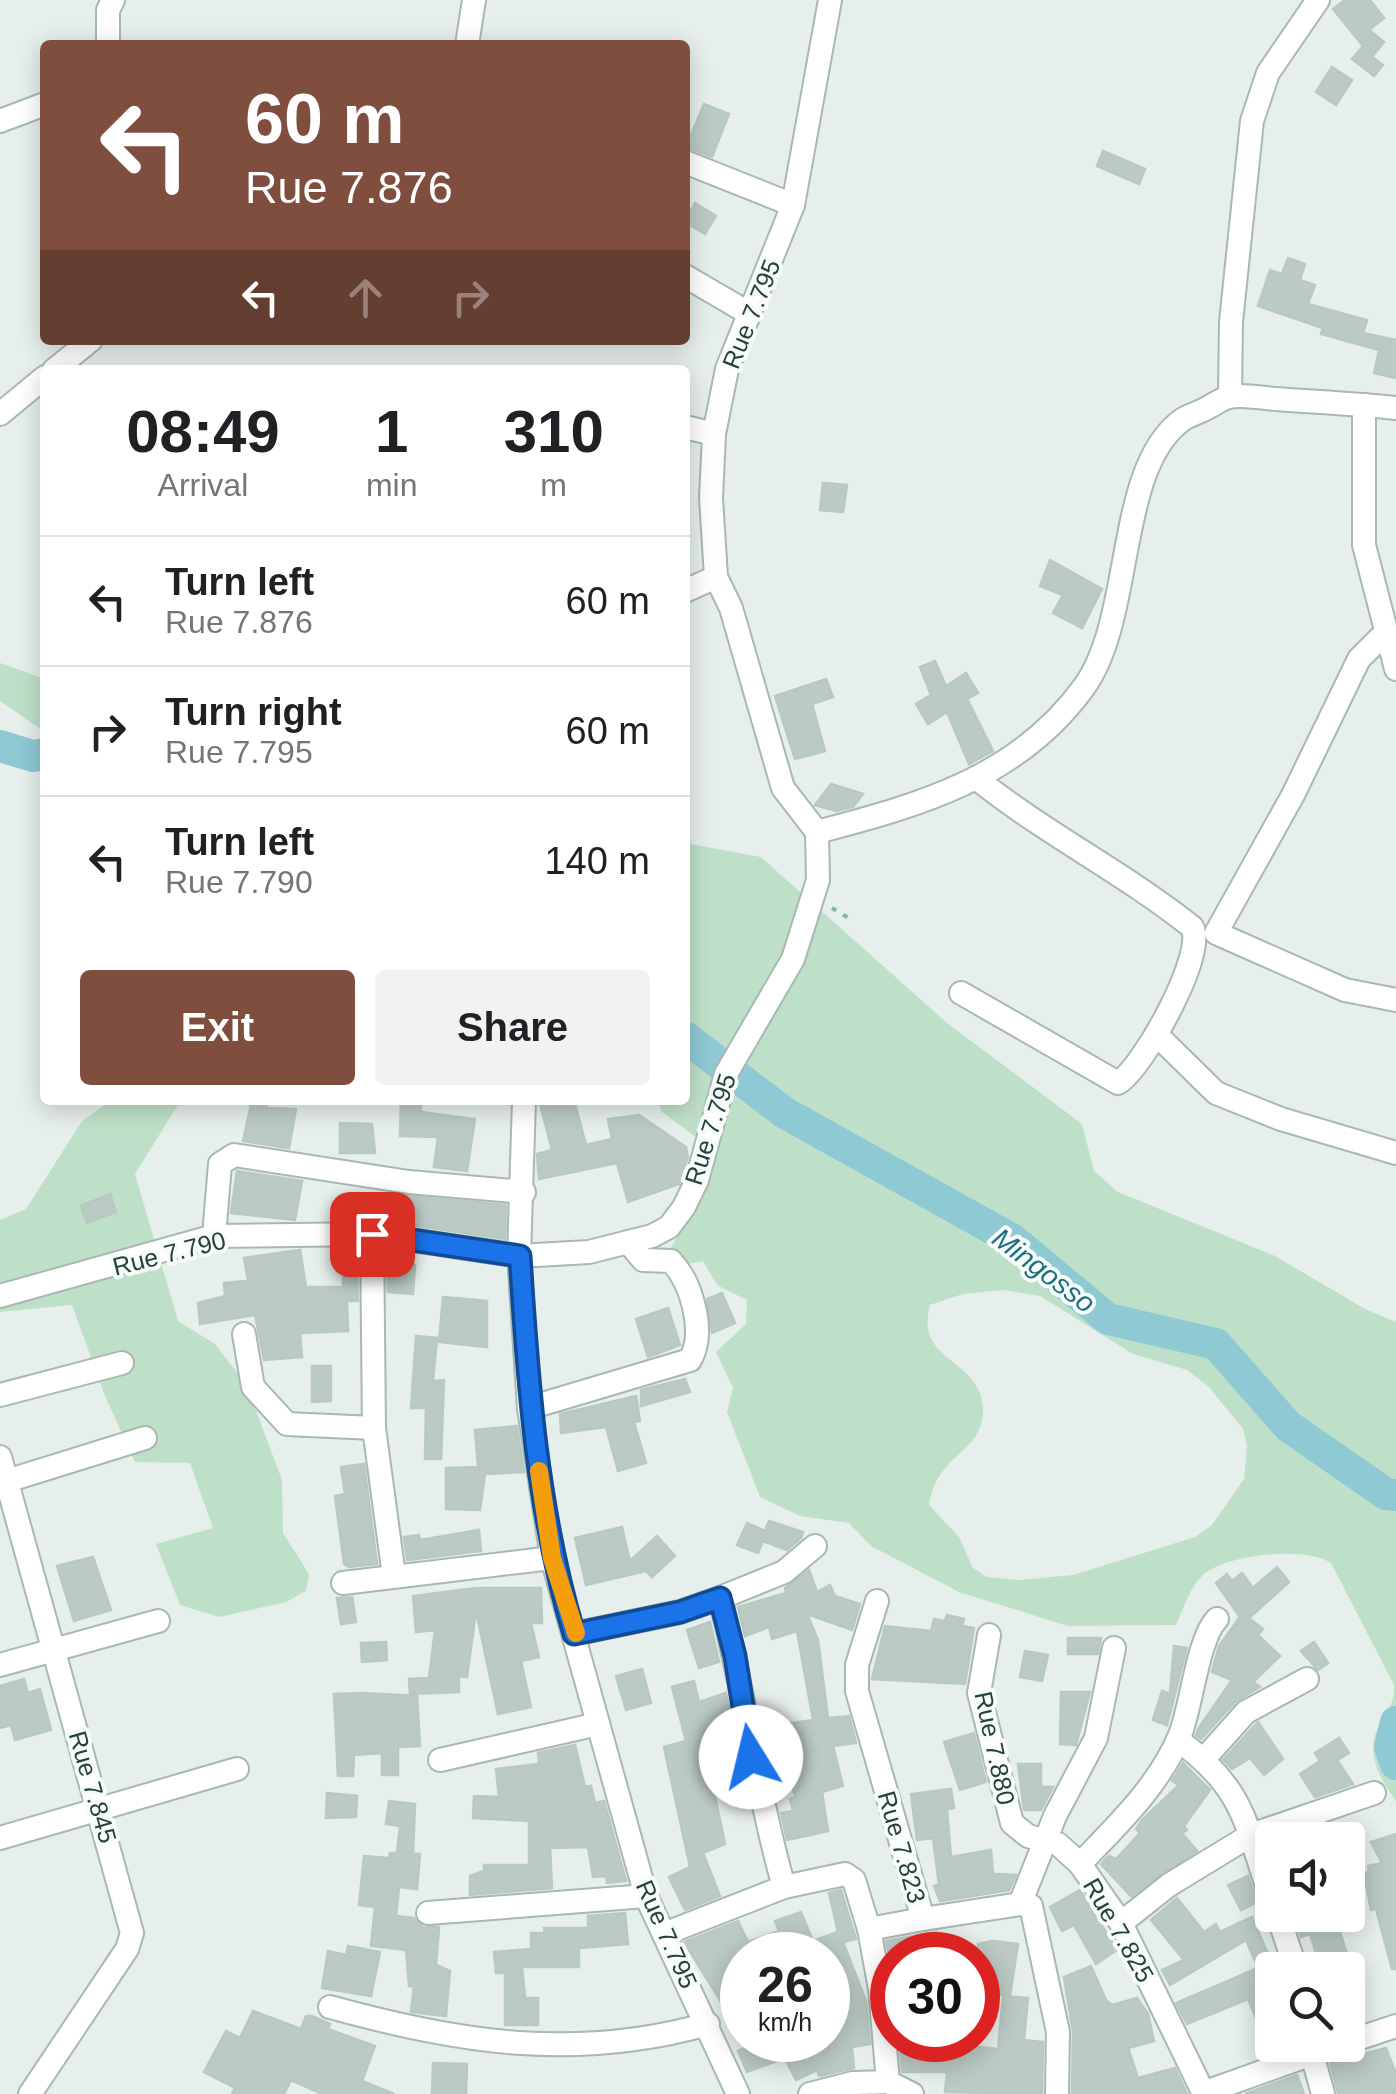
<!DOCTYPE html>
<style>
:root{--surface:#fff;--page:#f2f2f2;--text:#202124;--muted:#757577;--line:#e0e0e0;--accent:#7f4e3f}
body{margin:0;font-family:Arial,sans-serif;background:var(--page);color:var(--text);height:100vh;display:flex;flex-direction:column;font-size:38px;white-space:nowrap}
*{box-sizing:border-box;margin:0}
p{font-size:32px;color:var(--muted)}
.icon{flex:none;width:55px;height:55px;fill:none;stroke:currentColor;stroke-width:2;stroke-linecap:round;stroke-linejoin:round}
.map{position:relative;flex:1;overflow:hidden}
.drawer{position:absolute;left:40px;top:365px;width:650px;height:740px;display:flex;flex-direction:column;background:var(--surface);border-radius:10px;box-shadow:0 5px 25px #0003}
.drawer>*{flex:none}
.banner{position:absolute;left:40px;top:40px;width:650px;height:305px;border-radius:10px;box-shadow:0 5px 25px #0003;background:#7f4e3f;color:#fff;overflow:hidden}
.buttons{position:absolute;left:1255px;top:1822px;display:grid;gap:20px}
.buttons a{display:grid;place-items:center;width:110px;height:110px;border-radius:10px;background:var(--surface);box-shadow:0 5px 25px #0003;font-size:50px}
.speed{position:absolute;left:720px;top:1932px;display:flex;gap:20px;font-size:50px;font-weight:700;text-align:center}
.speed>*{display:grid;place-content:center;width:130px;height:130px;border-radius:50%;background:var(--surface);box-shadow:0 5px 25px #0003;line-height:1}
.speed small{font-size:25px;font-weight:400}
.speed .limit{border:15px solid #d22;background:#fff;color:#111}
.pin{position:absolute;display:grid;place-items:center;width:85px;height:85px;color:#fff;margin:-42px;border-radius:20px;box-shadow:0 5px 15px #0006}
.me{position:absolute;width:110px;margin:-55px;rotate:351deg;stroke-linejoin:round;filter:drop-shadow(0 0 8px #0008)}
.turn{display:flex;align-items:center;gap:35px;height:210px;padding:0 40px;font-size:45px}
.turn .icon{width:130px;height:130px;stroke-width:2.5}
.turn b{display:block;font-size:70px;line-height:85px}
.lanes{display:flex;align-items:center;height:95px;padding:0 40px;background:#0003;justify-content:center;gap:50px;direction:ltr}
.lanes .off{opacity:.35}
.eta{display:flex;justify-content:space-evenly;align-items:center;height:170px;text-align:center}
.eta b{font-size:60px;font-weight:600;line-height:70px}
.cta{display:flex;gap:20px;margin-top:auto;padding:20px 40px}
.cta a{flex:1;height:115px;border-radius:10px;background:var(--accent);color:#fff;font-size:40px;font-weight:600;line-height:115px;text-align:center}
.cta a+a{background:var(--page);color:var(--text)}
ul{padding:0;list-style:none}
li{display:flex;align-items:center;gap:30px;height:130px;padding:0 40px;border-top:2px solid var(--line)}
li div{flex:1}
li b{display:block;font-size:38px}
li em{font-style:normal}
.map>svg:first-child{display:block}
.green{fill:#bfe0c8;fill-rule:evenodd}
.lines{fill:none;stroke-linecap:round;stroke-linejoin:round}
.river{stroke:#8ec9d4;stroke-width:32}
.building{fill:#bbcac4;stroke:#b8c9c2;stroke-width:2.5}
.minor-casing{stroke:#a8b8b2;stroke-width:26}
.path{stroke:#86b3a5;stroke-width:4;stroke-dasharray:5 8;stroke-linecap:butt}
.minor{stroke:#fff;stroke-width:22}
.route-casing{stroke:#114b97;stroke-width:25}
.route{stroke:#1a73e8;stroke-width:18}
.slow{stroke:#f59e0b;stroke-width:18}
.labels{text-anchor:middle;stroke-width:8;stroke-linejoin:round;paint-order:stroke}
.street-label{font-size:25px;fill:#24423a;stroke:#f7fbf9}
.water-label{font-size:28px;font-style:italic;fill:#1c6f80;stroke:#f7fbf9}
</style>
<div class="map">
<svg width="1396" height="2094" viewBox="0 0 1396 2094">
<rect width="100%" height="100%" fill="#e6efeb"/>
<g class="green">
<polygon points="0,663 45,679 45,732 0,701"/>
<path d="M 685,843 L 761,857 L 947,1023 L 1082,1124 L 1094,1171 L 1118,1192 L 1275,1256 L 1365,1309 L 1396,1322 L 1396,1801 C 1381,1780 1365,1754 1378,1728 C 1386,1710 1395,1706 1394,1685 L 1331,1563 C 1305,1546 1225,1554 1202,1576 C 1190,1587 1183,1610 1176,1625 L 1068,1626 L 959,1592 L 871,1546 L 849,1523 L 800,1516 L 760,1497 L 727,1412 L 733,1388 L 716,1352 L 746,1324 L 747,1300 L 717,1285 L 703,1261 L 677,1266 L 668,1253 L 700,1196 L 708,1146 L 662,1112 L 657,1100 L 685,1100 ZM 1003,1290 L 1040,1296 L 1133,1354 L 1187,1370 L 1209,1387 L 1243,1429 L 1247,1445 L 1244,1479 L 1212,1525 L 1195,1537 L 1073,1575 L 1019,1580 L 987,1577 L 973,1568 L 959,1537 L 929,1505 C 938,1450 984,1455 983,1408 C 981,1358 914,1363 930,1305 L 963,1294 Z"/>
<polygon points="112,1100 181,1100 135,1174 178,1321 215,1344 246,1384 282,1480 283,1533 309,1574 306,1591 286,1602 219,1617 180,1605 156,1544 213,1528 190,1463 135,1462 105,1396 72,1305 0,1312 0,1220 26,1209 82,1121"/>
</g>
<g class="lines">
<g class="river">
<polyline points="0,746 33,756 45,754"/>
<polyline points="685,1037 785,1113 1013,1240 1108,1319 1216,1344 1288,1426 1386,1494 1396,1495"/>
<polyline points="1396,1722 1390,1747 1396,1764"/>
</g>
</g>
<g class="building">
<polygon points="1345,0 1370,0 1384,18 1369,30 1384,42 1372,57 1383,65 1374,76 1352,59 1363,46 1333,9"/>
<polygon points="1332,67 1352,80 1336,105 1316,92"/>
<polygon points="704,104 729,114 712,157 686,147"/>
<polygon points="1103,151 1145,169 1139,184 1097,166"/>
<polygon points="695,203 716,216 705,234 685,222"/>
<polygon points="1288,258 1305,264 1300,280 1315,285 1308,304 1367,320 1363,333 1396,340 1396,378 1374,373 1379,350 1321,334 1323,328 1258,306 1270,270 1282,274"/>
<polygon points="823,483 847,485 843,512 820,510"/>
<polygon points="1050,560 1102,589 1082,628 1053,613 1063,595 1040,586"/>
<polygon points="935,661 946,686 966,673 978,693 967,699 993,751 969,764 947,712 928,724 916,704 931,695 920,667"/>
<polygon points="826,679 833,697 812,704 825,751 795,759 775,696"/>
<polygon points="831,784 863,794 853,807 836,811 815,805"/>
<polygon points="252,1100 267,1100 267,1108 296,1109 289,1148 243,1141"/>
<polygon points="401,1100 421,1100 421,1112 475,1119 467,1171 434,1167 438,1137 400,1136"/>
<polygon points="539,1100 574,1100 586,1145 612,1139 608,1119 639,1115 686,1147 688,1157 679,1184 628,1202 617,1163 539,1179 537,1154 552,1150"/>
<polygon points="340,1123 372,1124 375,1153 340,1153"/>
<polygon points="237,1171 302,1181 295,1220 231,1213"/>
<polygon points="110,1194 116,1212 87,1223 81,1206"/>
<polygon points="398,1195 506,1205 505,1239 397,1223"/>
<polygon points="300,1250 306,1287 343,1287 343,1277 357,1277 358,1301 347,1301 348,1331 300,1333 302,1357 264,1360 255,1315 200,1324 198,1303 225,1296 224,1283 248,1281 244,1258"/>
<polygon points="394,1260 415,1265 413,1294 388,1292 387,1263"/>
<polygon points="722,1293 735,1323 712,1333 707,1299"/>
<polygon points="443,1297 487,1301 487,1347 439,1342"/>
<polygon points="668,1308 680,1345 648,1357 636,1319"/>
<polygon points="416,1336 437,1338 433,1381 444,1380 441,1459 425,1459 426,1408 411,1408"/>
<polygon points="312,1366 331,1366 331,1401 312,1402"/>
<polygon points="685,1379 690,1392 641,1406 641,1390"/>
<polygon points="636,1396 640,1421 634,1422 646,1463 618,1471 606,1427 561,1433 560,1414"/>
<polygon points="517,1426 524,1472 485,1474 480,1510 446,1509 446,1468 478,1467 475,1430"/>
<polygon points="364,1464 377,1564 349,1567 344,1564 335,1496 345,1494 341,1467"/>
<polygon points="769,1521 803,1532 801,1538 787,1550 763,1541 758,1553 737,1545 747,1523 765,1531"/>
<polygon points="622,1527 630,1561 657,1536 675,1556 652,1577 646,1571 586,1585 575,1538"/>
<polygon points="479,1530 481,1551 407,1560 404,1537 419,1535 420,1540"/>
<polygon points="93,1557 111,1610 74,1621 57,1566"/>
<polygon points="1277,1567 1289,1582 1249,1618 1263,1629 1258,1635 1280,1656 1253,1682 1260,1687 1235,1702 1201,1739 1196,1735 1198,1729 1232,1680 1212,1672 1219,1646 1240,1617 1216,1583 1227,1574 1232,1581 1242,1573 1253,1588"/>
<polygon points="809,1570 817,1592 830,1585 835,1596 860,1604 852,1630 807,1614 818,1640 828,1718 849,1716 856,1743 833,1746 843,1786 822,1792 828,1831 787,1840 781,1813 793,1811 790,1799 795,1797 783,1751 768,1753 764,1727 813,1720 797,1631 772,1639 769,1627 745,1636 738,1607 786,1593 785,1588"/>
<polygon points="476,1588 541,1588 542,1623 531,1623 539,1657 521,1661 531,1707 498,1714 476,1611 467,1677 459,1676 459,1692 410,1694 409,1679 429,1678 435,1630 416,1632 413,1596"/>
<polygon points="352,1597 356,1622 341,1624 337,1598"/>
<polygon points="947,1615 964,1619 962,1626 974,1628 965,1684 872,1679 885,1626 931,1631 934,1619 945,1621"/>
<polygon points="710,1622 719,1662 699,1668 687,1630"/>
<polygon points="1068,1638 1101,1638 1098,1654 1068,1654"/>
<polygon points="386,1642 387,1660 362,1662 361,1643"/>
<polygon points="1314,1642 1328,1663 1318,1670 1301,1651"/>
<polygon points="1174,1646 1187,1648 1167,1725 1153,1720 1162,1691 1170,1694"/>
<polygon points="1025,1651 1048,1655 1042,1681 1020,1677"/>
<polygon points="642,1669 651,1703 626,1710 616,1676"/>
<polygon points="24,1679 28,1693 40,1689 51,1730 15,1740 11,1725 0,1728 0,1686"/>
<polygon points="694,1681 699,1702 726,1693 736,1742 706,1754 725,1844 703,1853 720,1896 685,1910 669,1877 690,1867 664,1747 686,1741 672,1687"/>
<polygon points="1061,1692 1090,1692 1076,1745 1060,1744"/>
<polygon points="362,1693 417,1696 420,1746 398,1747 398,1775 382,1775 382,1753 354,1755 353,1776 338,1776 334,1694"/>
<polygon points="1258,1722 1283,1759 1264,1775 1250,1758 1232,1769 1223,1760"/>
<polygon points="974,1733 986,1782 960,1790 944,1742"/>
<polygon points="1339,1738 1349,1753 1337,1760 1353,1784 1315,1797 1300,1774 1320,1761 1315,1753"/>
<polygon points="575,1745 585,1787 591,1786 595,1803 604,1801 626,1881 607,1883 606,1876 593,1877 588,1847 550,1848 552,1888 470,1895 470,1876 484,1871 484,1865 529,1865 529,1821 473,1818 474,1796 499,1797 496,1769 539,1764 538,1753"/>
<polygon points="1183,1763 1210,1790 1184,1826 1187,1830 1182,1833 1197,1851 1131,1896 1101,1864 1109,1856 1116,1859 1140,1833 1136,1829 1142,1820 1179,1785 1172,1781"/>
<polygon points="1018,1764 1041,1764 1041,1787 1053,1787 1041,1810 1024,1810"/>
<polygon points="951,1789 954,1808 947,1809 951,1857 991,1850 993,1874 1016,1875 1009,1890 940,1901 934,1886 939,1885 933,1838 917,1840 911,1794"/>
<polygon points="327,1793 357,1796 356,1817 326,1818"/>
<polygon points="389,1801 415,1804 413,1854 420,1854 417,1889 399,1887 396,1916 414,1918 422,1927 439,1927 436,1965 450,1971 446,2016 411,2012 414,1987 409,1986 406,1950 371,1946 375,1907 359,1905 364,1856 389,1858 390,1853 397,1853 400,1826 386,1824"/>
<polygon points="1396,1834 1396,1969 1392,1969 1376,1909 1371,1910 1364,1873 1369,1872 1368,1866 1382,1863 1371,1842"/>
<polygon points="1248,1876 1257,1902 1241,1910 1228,1885"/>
<polygon points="841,1890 856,1939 843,1942 866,2001 870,2044 852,2047 854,2068 819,2076 817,2070 796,2080 783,2054 814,2040 828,2040 828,2028 835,2026 828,1955 742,1955 742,2001 725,2008 684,1942 738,1921 748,1942 779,1931 775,1921 801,1912 813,1941 838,1932 829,1893"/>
<polygon points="1080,1890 1117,1950 1096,1964 1074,1925 1062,1931 1050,1907"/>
<polygon points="1177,1898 1204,1932 1216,1924 1220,1932 1252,1917 1272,1963 1272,2045 1286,2047 1271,2053 1248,1999 1187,2024 1176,2003 1258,1968 1246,1940 1170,1985 1162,1970 1184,1960 1151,1920"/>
<polygon points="625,1913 628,1944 579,1948 579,1967 522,1967 525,1998 538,1998 538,2025 505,2025 505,1973 496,1973 494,1952 531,1949 531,1933 545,1933 544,1928 588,1928 588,1916"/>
<polygon points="1294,1915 1319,1915 1325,1930 1338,1926 1347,1954 1319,1963 1310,1934 1301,1937"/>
<polygon points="937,1932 939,1955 889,1955 886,1941"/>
<polygon points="992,1941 1018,1944 1010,1995 978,1994 978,1944"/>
<polygon points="348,1946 380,1952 371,1996 322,1988 328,1951 346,1955"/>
<polygon points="1091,1966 1106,2000 1112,2005 1137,1998 1148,2014 1154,2041 1128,2048 1138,2078 1175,2068 1187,2094 1072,2094 1073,2032 1064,1977"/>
<polygon points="1003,1996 1028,1998 1024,2040 1043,2042 1042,2094 945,2092 947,2072 902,2072 900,2047 950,2048 950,2044 998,2049"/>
<polygon points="253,2011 301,2029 306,2016 312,2016 330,2024 328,2029 375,2046 362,2081 394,2094 322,2094 291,2080 284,2094 232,2094 235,2088 204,2072 226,2031 240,2038"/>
<polygon points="764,2040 774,2040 782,2059 747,2072 738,2051"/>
<polygon points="1386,2048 1396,2074 1396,2094 1338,2094 1330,2063"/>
<polygon points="433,2063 467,2064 466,2094 432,2094"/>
<polygon points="1297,2075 1304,2094 1245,2094"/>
</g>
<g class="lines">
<defs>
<g id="minor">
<polyline points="108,45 108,10 113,0"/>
<polyline points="467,45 474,0"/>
<polyline points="0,121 45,104"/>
<polyline points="685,162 793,205"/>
<polyline points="685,276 750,314"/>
<polyline points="54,370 91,340"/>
<polyline points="1230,396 1231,322 1252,121 1268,73 1318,0"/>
<polyline points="1364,405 1364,545 1396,669"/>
<polyline points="0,414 45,377"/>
<polyline points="685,427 714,434"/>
<polyline points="685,591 716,577"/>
<polyline points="1385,633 1359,659 1293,795 1216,933 1345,990 1396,1000"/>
<path d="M 817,832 C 920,805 1018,778 1084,687 C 1135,616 1115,469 1182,420 C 1189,415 1201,412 1209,407 C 1215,404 1223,398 1229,397 C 1242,394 1261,398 1275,399 C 1315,402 1356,404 1396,408"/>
<path d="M 961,993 L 1118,1083 C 1144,1067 1207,952 1192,927 C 1123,872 1044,833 976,778"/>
<polyline points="1157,1035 1216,1093 1281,1119 1396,1153"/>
<polyline points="524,1100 519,1256 529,1408 552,1558 646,1896 738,2094"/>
<polyline points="372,1234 374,1428 394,1576"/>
<polyline points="214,1236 220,1164 234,1155 409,1182 524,1192"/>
<polyline points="0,1296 214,1236 372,1234 519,1256 589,1252 652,1236 669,1227 684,1207 697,1180 726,1074 793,959 818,880 817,832 783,788 731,608 716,577 711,498 714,434 727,369 793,205 830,0"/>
<polyline points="244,1334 253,1387 287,1424 374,1428"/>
<polyline points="0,1395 122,1363"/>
<path d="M 529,1408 L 690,1360 C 706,1333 692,1283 671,1261 L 643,1260 L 628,1242"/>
<polyline points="0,1457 132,1933 127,1949 30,2094"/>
<polyline points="0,1483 145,1438"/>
<polyline points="343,1583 552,1558"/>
<polyline points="720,1598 784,1572 815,1546"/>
<polyline points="877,1601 857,1665 857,1691 923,1919 1020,1904 1031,1906 1058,2032 1057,2094"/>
<path d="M 574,1634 L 680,1612 L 720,1598 C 745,1694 757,1792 784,1887 L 664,1934"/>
<polyline points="989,1635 979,1693 1012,1823 1028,1836 1058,1844 1080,1864"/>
<polyline points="0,1665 158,1621"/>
<path d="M 1178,1740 C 1247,1790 1245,1826 1272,1900"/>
<polyline points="1204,1759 1246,1712 1307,1679"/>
<polyline points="440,1760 598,1724"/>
<polyline points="0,1838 237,1769"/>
<polyline points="784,1887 845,1874 854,1880 869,1929"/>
<polyline points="1020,1904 1055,1816 1096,1738 1114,1648"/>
<polyline points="428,1913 646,1896"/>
<polyline points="1278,1915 1296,1970"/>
<polyline points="1121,1923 1169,1885 1251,1835 1374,1793"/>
<path d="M 330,2007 C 460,2043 576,2061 708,2024"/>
<polyline points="1348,2042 1396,2026"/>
<polyline points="1312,2054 1323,2094"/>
<polyline points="888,2082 912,2094"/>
<polyline points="1203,2093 1337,2045"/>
<polyline points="810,2094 853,2083 888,2082 880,1989 869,1929 923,1919"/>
<path d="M 1204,2094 L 1121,1923 L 1080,1864 C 1117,1825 1159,1786 1180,1735 C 1192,1704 1198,1638 1217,1619"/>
</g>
</defs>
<use href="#minor" class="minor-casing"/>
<polyline class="path" points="832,908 852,920"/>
<use href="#minor" class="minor"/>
</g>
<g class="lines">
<defs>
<path id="route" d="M 372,1234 L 520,1256 C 528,1385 537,1510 574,1634 L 680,1612 L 720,1598 L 735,1656 L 751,1757"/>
</defs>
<use href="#route" class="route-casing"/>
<use href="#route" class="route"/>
<polyline class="slow" points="539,1471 552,1558 576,1633"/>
</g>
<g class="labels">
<g class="street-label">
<text transform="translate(751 314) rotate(-68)" y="9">Rue 7.795</text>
<text transform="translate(710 1129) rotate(-72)" y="9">Rue 7.795</text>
<text transform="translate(169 1253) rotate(-14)" y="9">Rue 7.790</text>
<text transform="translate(995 1748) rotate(78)" y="9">Rue 7.880</text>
<text transform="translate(93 1787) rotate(74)" y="9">Rue 7.845</text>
<text transform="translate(902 1847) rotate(74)" y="9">Rue 7.823</text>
<text transform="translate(1119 1930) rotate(60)" y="9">Rue 7.825</text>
<text transform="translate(667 1934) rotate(66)" y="9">Rue 7.795</text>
</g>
<g class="water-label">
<text transform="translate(1044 1270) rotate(37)" y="10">Mingosso</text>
</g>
</g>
</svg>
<div class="buttons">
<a><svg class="icon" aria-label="sound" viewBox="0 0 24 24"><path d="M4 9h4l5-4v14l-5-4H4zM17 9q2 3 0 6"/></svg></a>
<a><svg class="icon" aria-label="search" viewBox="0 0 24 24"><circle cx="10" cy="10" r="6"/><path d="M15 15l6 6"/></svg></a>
</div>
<div class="speed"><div>26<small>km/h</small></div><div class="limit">30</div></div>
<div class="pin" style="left:372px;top:1234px;background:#d93025"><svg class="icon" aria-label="arrive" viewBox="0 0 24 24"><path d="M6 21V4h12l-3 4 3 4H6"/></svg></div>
<svg class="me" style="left:751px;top:1757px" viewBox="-20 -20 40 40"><circle r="19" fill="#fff"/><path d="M0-13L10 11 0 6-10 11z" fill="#1a73e8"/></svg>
<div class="banner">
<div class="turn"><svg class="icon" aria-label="left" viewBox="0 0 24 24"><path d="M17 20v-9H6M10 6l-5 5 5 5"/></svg><div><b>60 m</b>Rue 7.876</div></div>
<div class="lanes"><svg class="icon" aria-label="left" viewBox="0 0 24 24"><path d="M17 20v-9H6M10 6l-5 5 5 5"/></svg><svg class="icon off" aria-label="ahead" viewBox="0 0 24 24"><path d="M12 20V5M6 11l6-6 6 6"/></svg><svg class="icon off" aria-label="right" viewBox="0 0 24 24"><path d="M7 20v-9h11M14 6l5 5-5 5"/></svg></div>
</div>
<section class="drawer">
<div class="eta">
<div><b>08:49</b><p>Arrival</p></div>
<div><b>1</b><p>min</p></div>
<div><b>310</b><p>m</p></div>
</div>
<ul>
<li><svg class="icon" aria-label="left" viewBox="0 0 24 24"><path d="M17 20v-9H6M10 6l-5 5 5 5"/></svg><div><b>Turn left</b><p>Rue 7.876</p></div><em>60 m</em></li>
<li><svg class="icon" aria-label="right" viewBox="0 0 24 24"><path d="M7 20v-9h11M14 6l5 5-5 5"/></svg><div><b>Turn right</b><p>Rue 7.795</p></div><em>60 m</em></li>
<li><svg class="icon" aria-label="left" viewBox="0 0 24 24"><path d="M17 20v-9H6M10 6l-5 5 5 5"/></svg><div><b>Turn left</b><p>Rue 7.790</p></div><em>140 m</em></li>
</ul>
<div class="cta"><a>Exit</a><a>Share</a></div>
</section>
</div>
